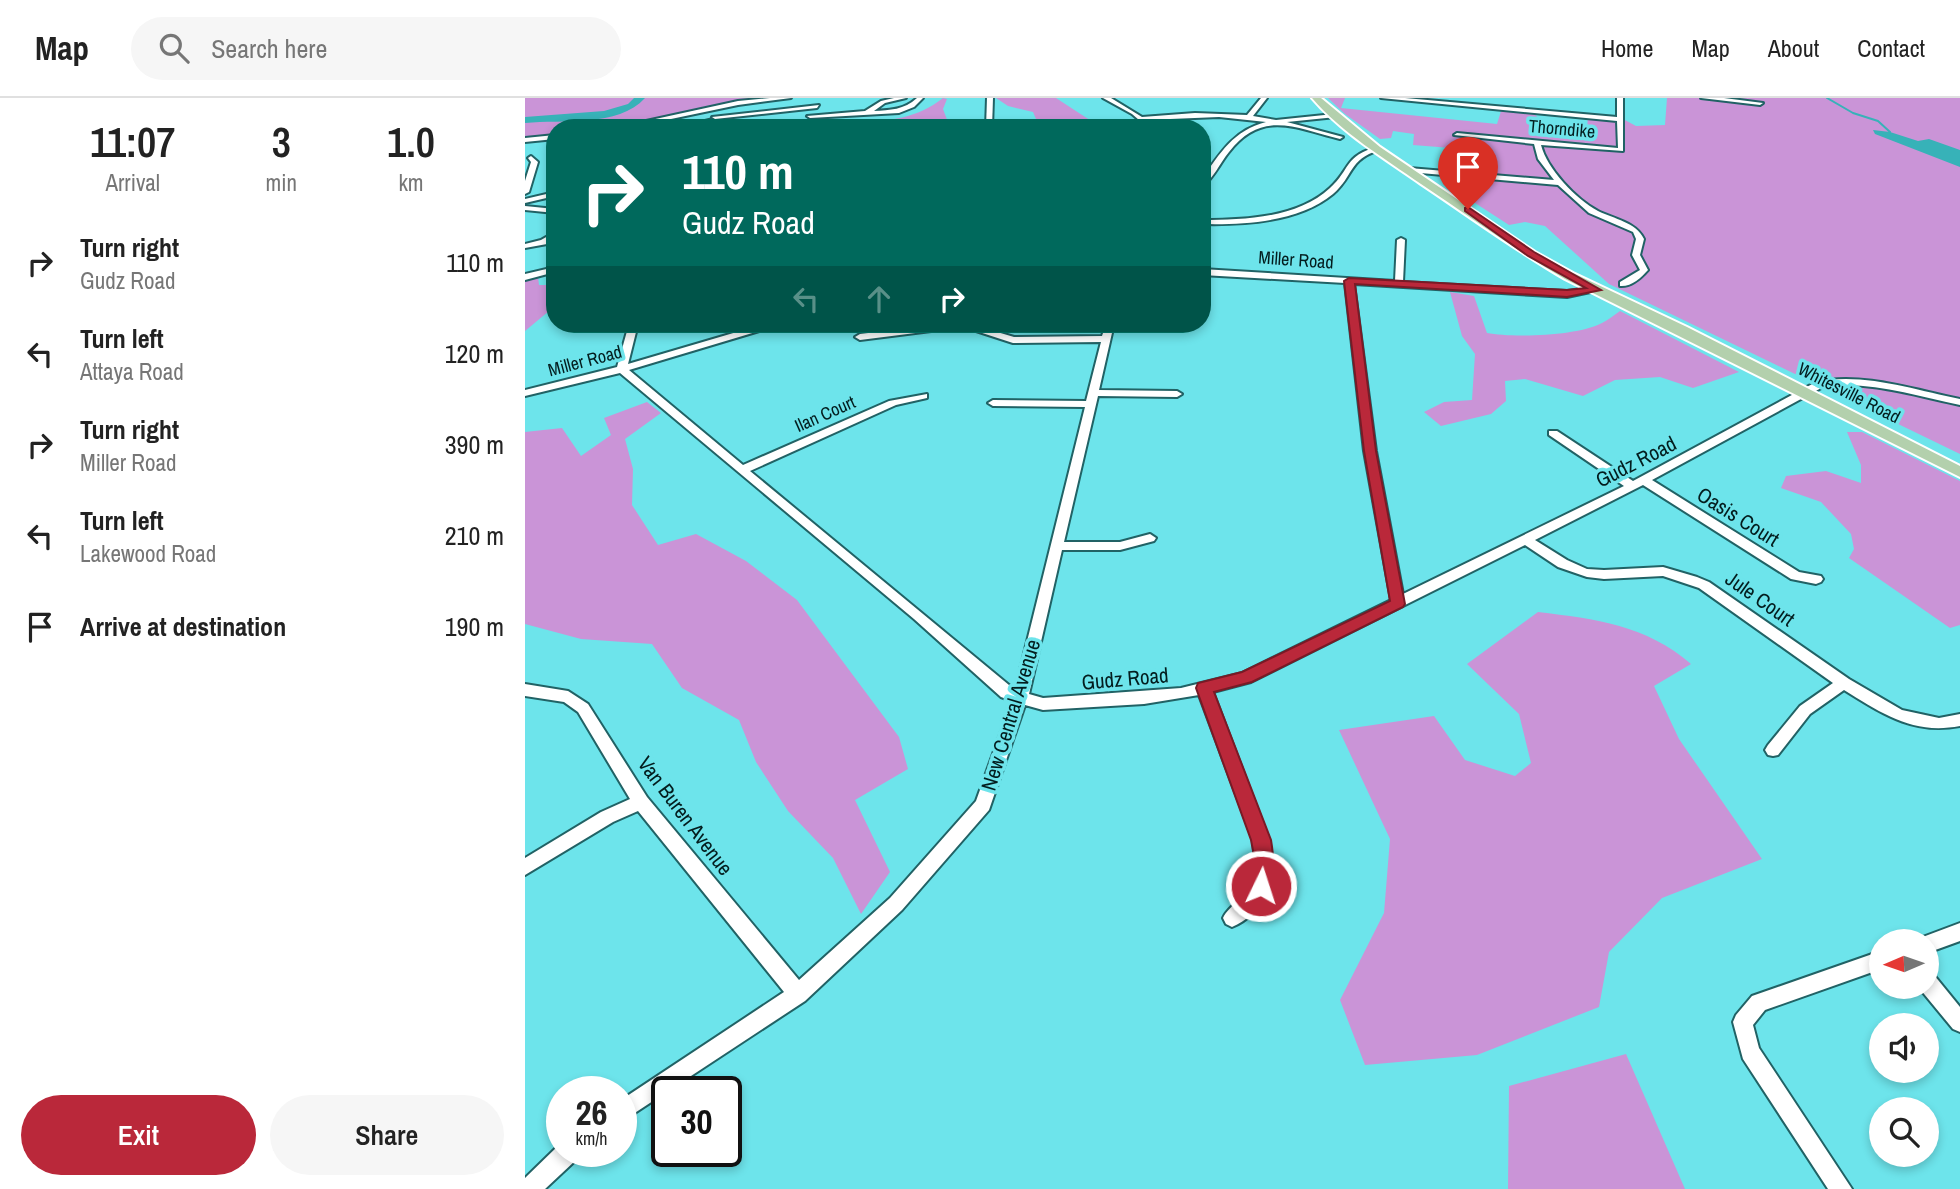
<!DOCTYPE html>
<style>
:root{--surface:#fff;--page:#f6f6f6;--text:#222;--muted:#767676;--line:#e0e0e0;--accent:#ba283a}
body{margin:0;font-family:"Archivo Narrow",sans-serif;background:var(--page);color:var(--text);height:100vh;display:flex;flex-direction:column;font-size:26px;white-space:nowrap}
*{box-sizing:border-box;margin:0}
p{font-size:23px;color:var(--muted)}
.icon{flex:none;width:38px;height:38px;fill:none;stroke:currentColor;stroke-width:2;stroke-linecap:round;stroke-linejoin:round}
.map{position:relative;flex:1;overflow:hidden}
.side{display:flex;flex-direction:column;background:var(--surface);width:525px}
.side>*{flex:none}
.top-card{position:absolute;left:21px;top:21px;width:665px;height:214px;border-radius:28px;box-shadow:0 4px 10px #0003;background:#00695c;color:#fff;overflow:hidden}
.needle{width:46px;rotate:268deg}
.buttons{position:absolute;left:1344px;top:831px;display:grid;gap:14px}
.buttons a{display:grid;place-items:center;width:70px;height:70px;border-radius:50%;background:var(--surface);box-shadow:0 4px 10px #0003;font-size:35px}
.speed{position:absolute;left:21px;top:978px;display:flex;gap:14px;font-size:35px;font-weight:700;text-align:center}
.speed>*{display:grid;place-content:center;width:91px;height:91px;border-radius:50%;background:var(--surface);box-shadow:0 4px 10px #0003;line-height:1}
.speed small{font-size:18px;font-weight:400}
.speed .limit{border:4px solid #111;border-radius:10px;background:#fff;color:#111}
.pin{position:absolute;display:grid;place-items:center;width:60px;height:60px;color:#fff;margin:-72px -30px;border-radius:50% 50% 50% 0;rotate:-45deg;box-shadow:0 0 7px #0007}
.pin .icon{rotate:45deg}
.me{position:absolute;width:77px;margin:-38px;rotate:4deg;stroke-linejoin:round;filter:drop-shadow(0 0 5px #0008)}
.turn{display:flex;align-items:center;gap:24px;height:147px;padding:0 21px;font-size:32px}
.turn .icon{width:91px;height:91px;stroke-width:2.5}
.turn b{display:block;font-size:49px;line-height:60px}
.lanes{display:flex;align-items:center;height:66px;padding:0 21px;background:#0003;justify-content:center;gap:35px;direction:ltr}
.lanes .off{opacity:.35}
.eta{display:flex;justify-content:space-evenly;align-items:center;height:119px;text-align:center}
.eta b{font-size:42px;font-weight:600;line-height:49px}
.button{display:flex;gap:14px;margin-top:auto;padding:14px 21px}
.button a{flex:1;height:80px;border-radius:42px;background:var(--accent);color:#fff;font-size:28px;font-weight:600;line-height:80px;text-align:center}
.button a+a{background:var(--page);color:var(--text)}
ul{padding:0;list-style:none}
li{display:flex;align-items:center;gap:21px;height:91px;padding:0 21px}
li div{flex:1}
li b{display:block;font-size:26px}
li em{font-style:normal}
header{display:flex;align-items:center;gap:42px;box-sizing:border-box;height:98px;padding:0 35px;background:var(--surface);border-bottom:2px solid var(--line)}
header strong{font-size:33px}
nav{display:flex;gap:38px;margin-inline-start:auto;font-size:24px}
.search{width:490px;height:63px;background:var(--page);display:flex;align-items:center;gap:18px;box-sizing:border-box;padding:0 24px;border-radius:38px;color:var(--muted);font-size:26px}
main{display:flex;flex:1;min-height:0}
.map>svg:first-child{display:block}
.green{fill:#ca94d7}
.water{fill:#37b2b8}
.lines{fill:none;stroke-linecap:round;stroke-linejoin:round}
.stream{stroke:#37b2b8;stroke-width:2}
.river{fill:#37b2b8;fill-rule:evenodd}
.minor-casing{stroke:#216265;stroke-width:4}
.major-casing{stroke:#fff;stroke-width:4}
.minor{fill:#fff;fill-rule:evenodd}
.major{fill:#b3d0ad;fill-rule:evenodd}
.route{fill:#ba283a;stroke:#791a26;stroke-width:2}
.labels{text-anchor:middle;stroke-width:7;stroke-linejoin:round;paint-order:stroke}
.far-street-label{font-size:18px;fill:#031d1e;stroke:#6de4eb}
.street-label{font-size:21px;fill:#031d1e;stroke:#6de4eb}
</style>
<header>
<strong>Map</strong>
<div class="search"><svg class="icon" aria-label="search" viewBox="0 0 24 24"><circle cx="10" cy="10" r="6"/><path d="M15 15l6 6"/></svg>Search here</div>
<nav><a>Home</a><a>Map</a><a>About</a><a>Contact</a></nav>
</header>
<main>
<section class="side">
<div class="eta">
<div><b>11:07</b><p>Arrival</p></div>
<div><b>3</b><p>min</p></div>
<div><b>1.0</b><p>km</p></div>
</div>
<ul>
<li><svg class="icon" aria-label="right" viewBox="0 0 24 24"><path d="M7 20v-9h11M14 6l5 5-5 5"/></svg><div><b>Turn right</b><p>Gudz Road</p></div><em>110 m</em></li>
<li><svg class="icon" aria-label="left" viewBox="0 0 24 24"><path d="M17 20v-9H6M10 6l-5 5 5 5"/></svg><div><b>Turn left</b><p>Attaya Road</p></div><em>120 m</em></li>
<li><svg class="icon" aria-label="right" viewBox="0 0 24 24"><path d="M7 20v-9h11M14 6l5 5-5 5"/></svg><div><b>Turn right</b><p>Miller Road</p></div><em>390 m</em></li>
<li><svg class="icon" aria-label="left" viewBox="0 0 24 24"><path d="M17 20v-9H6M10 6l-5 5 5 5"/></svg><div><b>Turn left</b><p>Lakewood Road</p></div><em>210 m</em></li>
<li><svg class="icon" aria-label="arrive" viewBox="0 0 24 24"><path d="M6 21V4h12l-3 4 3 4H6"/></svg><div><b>Arrive at destination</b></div><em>190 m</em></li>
</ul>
<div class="button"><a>Exit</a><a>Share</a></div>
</section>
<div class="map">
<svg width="1435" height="1091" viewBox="0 0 1435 1091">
<rect width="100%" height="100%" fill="#6de4eb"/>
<g class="green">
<polygon points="0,0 263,0 177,11 89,30 30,30 30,37 0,40"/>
<path d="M 418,0 L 422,1 L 418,11 L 424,27 L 408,30 L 297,30 C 310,23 320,25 334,24 C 366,23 393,20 418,0 Z"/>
<polygon points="471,0 531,0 577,30 515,30 508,14 483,8"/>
<polygon points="803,0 820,0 816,10 972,26 977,10 1006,13 1024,30 1062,32 1063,18 1098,21 1111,28 1140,27 1142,0 1435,0 1435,356 1084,186 1020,128 1000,124 984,127 930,92 954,88 934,74 957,76 964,53 888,47 889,36 868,33 866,40 855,41 820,16"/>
<polygon points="13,179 14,187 30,187 30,208 0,233 0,182"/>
<path d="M 925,194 L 949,198 L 962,235 C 988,240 1053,238 1077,225 C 1083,222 1089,217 1095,213 L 1214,274 L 1168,290 L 1135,279 L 1090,282 L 1058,298 L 1000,281 L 980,283 L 981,303 L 966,316 L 916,328 L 899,314 L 919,304 L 947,302 L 950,256 L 937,238 Z"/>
<polygon points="122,304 136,315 100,341 108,371 107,407 133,447 171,436 221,463 272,502 374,639 383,671 330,702 365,774 336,816 308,760 263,713 231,664 214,622 157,590 127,546 56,541 0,526 0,334 37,330 56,358 86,337 79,320"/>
<polygon points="1322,334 1337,334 1435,383 1435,527 1425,530 1324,460 1329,451 1326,436 1296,404 1256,390 1261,378 1301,373 1336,385 1336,367"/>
<path d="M 1013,514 C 1071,521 1121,527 1166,566 L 1129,588 L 1154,641 L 1237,761 L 1137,800 L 1084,854 L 1074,909 L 952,957 L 840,967 L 815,902 L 859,815 L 865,741 L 814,632 L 909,618 L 940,662 L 990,678 L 1006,665 L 994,616 L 942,566 Z"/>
<polygon points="1101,956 1160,1091 983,1091 984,988"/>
</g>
<polygon class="water" points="1348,32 1365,34 1393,43 1404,41 1435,52 1435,69 1350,36"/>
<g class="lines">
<polyline class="stream" points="1302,0 1328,15 1353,23 1365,34"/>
<path class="river" d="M 109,0 L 120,0 C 93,30 37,21 0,25 L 0,19 L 79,13 L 103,6 Z"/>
<defs>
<g id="minor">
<polygon points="245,0 266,0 213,7 103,30 89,30 213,3"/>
<path d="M 369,0 L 381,0 L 360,5 L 349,13 C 365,12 379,12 392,0 L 398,0 L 389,9 L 374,15 L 285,20 L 282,18 L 340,13 L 356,3 Z"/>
<polygon points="462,0 468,0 467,30 461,30"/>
<path d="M 578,0 L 586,0 L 617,19 L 670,15 L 722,17 L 736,0 L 742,0 L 728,18 L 751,22 L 809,16 L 811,19 L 762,24 L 818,39 L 815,41 C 771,30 737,11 704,54 C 695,65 688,81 677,89 L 677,81 C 695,55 709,32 741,24 L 694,19 L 621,22 L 624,26 L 621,28 L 607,16 Z"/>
<path d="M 856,0 L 880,0 L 1092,19 L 1092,0 L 1098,0 L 1098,53 L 1016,47 C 1022,71 1051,101 1073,113 C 1089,121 1111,124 1119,141 L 1115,157 L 1123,172 C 1116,180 1106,189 1095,188 L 1095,184 L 1115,172 L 1107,157 L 1111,141 L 1108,134 L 1064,115 L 1033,87 L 884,74 L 880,72 L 884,70 L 1029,82 L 1013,61 L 1009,46 L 929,37 L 932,35 L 1093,50 L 1092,23 Z"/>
<polygon points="1176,0 1199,0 1238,5 1235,7"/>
<polygon points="294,7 292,10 190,21 187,19"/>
<polygon points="188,21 190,24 165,30 152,30"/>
<polygon points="185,26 212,28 215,30 183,29"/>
<polygon points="30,37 30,41 0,44 0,40"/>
<path d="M 852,49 L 854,52 C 823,62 829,78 808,96 C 774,124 720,127 677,126 L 677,122 C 719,122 773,120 805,90 C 826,71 819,58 852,49 Z"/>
<polygon points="6,58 13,64 4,94 0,96 0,83 6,64 3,60"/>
<polygon points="30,94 30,98 0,105 0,101"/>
<polygon points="0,108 30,111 30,115 0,112"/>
<polygon points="30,134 30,140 22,146 0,150 0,146 16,142"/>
<path d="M 876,140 L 880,142 L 878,184 L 1042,193 L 1071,189 L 1075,192 L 1042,199 L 829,186 L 851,353 L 878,496 L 1099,388 L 1024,337 L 1024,333 L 1032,333 L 1108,383 L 1291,284 C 1338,274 1389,292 1435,301 L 1435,307 C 1391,298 1343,282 1298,289 L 1127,382 L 1274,474 L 1296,478 L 1298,481 L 1296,484 L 1291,486 L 1266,481 L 1118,387 L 1010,442 L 1042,462 L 1062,471 L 1079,472 L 1138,469 L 1172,479 L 1184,484 L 1324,581 L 1377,612 L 1414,620 L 1435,616 L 1435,628 C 1388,637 1358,616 1319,592 L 1285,616 L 1253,657 L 1248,658 L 1243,657 L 1240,652 L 1243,647 L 1275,608 L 1308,585 L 1174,490 L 1138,478 L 1079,481 L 1062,479 L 1033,469 L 1000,447 L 726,584 L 688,594 L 744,742 C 749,775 743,814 707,829 L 701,826 L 698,820 C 701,813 707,809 712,803 C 731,785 731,767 728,742 L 674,597 L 619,606 L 518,612 L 500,607 L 464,712 L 377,812 L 280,903 L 96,1024 L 96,1002 L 259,894 L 113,713 L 88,724 L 0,777 L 0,760 L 76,714 L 105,701 L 53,614 L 39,604 L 0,598 L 0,586 L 43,593 L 63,606 L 122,699 L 274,882 L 365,800 L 451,703 L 487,603 L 476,599 L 389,521 L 95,275 L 0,298 L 0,292 L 92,269 L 104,226 L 113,226 L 103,266 L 239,226 L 252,226 L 251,228 L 104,272 L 218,367 L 364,303 L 402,296 L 402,300 L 371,307 L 225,373 L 490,592 L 560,309 L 468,308 L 463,305 L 468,302 L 561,303 L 576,244 L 488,245 L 448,232 L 430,230 L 335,242 L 330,239 L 335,236 L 418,226 L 445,226 L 489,239 L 577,238 L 581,226 L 589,226 L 574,292 L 652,293 L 657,296 L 652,299 L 573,298 L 539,444 L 595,444 L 625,436 L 631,440 L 629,443 L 595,452 L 537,452 L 504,596 L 518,600 L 656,590 L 717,575 L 866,502 L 839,353 L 820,185 L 677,177 L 677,171 L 870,183 L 872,142 Z"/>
<polygon points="30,169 30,174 0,182 0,176"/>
<polygon points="1435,825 1435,843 1402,855 1402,844 1394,844 1395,840"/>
<polygon points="1356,853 1356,871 1240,912 1228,927 1234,950 1327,1091 1303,1091 1218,961 1208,924 1211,917 1227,898"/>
<polygon points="1402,875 1409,877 1435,909 1435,934 1428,931 1395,891 1395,889 1402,889"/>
<polygon points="35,1046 37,1054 54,1054 51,1062 20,1091 0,1091 0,1080"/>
</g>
<path id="major" d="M 787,0 L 796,0 L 855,49 L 1010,154 L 1048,175 L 1162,229 L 1435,368 L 1435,379 L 1040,181 C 990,152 944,118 896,86 C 859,60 817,35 787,0 Z"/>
</defs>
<use href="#minor" class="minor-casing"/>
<use href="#major" class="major-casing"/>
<use href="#minor" class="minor"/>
<use href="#major" class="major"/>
</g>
<path class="route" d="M 943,109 L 1009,154 L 1076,192 L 1042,199 L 830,186 L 851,353 L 880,506 L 878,509 L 727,584 L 689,594 L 746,742 C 749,760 750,777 743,794 L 736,797 L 729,794 L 726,788 L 730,763 L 726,742 L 671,590 L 673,585 L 717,574 L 865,503 L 839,353 L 819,183 L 824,180 L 1042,192 L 1061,190 L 1003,158 L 940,113 L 940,110 Z"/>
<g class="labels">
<g class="far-street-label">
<text transform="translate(1037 31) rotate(5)" y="6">Thorndike</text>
<text transform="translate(771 162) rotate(4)" y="6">Miller Road</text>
<text transform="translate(60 263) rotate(-15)" y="6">Miller Road</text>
<text transform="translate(1324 295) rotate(27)" y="6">Whitesville Road</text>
<text transform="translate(300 316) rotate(-24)" y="6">Ilan Court</text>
</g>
<g class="street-label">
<text transform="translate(1111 364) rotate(-27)" y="7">Gudz Road</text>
<text transform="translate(1213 419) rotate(32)" y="7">Oasis Court</text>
<text transform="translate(1235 501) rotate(35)" y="7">Jule Court</text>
<text transform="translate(600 581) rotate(-5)" y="7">Gudz Road</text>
<text transform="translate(486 617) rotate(-73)" y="7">New Central Avenue</text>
<text transform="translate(160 718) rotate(53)" y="7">Van Buren Avenue</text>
</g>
</g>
</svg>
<div class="buttons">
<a><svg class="needle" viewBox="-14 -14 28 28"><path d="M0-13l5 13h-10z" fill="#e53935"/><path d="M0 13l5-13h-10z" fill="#767676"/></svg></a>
<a><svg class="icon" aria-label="sound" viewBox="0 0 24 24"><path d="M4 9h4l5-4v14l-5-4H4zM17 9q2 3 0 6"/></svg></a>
<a><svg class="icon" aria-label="search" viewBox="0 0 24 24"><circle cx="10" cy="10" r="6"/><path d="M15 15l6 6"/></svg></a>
</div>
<div class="speed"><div>26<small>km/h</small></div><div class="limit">30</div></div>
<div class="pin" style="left:943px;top:111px;background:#d93025"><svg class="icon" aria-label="arrive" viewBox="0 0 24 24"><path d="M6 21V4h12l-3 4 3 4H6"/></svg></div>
<svg class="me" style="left:736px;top:788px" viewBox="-20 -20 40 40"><circle r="17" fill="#ba283a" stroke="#fff" stroke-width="3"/><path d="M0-11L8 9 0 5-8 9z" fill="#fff"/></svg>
<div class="top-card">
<div class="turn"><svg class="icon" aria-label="right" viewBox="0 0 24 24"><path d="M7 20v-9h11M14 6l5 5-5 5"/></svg><div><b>110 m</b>Gudz Road</div></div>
<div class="lanes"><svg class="icon off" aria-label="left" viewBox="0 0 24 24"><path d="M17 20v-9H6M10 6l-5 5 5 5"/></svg><svg class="icon off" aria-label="ahead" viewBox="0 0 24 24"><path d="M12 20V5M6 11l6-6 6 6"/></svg><svg class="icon" aria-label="right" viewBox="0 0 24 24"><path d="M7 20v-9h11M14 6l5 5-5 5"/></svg></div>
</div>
</div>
</main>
